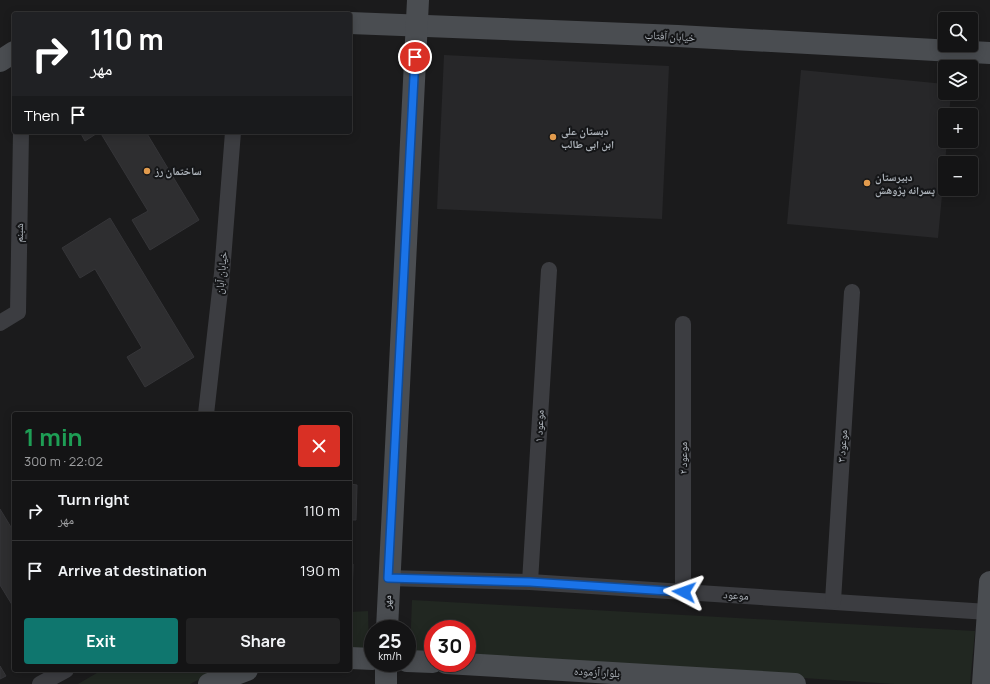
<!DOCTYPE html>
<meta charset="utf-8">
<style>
:root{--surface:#141415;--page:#212122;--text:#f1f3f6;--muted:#9d9ea0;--line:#333334;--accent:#0f766e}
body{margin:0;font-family:Manrope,"Noto Naskh Arabic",sans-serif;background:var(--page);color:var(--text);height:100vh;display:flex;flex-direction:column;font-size:15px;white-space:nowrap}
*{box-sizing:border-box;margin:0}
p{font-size:13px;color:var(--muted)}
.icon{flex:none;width:22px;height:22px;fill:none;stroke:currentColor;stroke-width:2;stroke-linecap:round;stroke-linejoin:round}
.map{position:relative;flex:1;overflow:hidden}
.side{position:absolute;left:12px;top:412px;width:340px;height:260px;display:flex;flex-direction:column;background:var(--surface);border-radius:4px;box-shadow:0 2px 10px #0003,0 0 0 1px var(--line)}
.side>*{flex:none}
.top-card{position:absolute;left:12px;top:12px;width:340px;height:122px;border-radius:4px;box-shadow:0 2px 10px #0003,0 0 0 1px var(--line);background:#202124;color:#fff;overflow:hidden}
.buttons{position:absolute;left:938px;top:12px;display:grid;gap:8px}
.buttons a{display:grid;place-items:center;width:40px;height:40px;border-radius:4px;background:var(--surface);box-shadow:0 2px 10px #0003,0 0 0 1px var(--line);font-size:20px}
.speed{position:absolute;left:364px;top:620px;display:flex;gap:8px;font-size:20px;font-weight:700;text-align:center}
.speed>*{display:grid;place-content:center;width:52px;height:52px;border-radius:50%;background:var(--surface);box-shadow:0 2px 10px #0003,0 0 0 1px var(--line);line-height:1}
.speed small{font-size:10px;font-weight:400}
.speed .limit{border:6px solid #d22;background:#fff;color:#111}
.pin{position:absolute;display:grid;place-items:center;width:34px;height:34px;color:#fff;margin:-17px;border:2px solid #fff;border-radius:50%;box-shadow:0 1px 4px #0007}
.me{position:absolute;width:44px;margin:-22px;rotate:274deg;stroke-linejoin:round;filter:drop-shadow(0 0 3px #0008)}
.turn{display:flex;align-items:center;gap:14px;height:84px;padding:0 12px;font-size:18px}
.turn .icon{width:52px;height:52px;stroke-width:2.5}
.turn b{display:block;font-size:28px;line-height:34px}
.then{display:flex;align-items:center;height:38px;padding:0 12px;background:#0003;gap:8px;font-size:15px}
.round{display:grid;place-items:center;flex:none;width:42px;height:42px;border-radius:4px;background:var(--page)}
.headline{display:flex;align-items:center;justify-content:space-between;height:68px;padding:0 12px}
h1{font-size:24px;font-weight:700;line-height:30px;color:#1e9e55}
.cta{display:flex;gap:8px;margin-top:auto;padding:8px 12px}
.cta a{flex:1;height:46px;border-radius:4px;background:var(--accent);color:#fff;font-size:16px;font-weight:700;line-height:46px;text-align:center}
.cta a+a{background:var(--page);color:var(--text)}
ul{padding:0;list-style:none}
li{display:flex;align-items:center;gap:12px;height:60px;padding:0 12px;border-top:1px solid var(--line)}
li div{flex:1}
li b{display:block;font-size:15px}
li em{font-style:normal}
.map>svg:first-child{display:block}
.built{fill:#272729}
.green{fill:#212721}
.building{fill:#2e2e30;stroke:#353538}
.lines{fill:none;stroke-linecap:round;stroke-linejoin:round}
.street{stroke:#3c3d41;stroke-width:16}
.secondary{stroke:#4a4d51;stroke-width:22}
.route-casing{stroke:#114b97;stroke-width:10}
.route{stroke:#1a73e8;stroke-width:7}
.poi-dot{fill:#e29b4d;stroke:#151618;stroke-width:1.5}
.labels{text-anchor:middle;stroke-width:4;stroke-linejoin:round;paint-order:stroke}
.street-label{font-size:11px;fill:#aeb4bb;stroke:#151618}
.poi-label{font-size:11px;font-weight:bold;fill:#aeb4bb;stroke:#151618;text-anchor:start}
</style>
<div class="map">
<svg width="990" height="684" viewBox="0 0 990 684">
<rect width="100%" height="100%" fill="#1b1b1c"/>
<g class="built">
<polygon points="444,55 669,66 662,219 437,209"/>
<polygon points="801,70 945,84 945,93 951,93 949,115 945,115 945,141 947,141 938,238 787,224"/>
</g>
<g class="green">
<polygon points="412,600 975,631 970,684 894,684 467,656 467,629 433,629 433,654 410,653"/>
<polygon points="368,611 369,649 350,648 350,612"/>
<polygon points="102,670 226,670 208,675 190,684 78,684"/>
</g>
<g class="building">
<polygon points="80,132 99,132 85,141"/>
<polygon points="100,132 146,132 199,220 150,250 132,220 148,211"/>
<polygon points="110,218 194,357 145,387 127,357 142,348 95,269 80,278 62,248"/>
<polygon points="350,484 357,485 356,520 350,520"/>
<polygon points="0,509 14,532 14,608 0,585"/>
<polygon points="350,564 353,564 352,599 350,599"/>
<polygon points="0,666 6,676 0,679"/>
</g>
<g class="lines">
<g class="street">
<polyline points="0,323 18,312 21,132"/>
<polyline points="683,324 683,592"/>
<polyline points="206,414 222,273 233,132"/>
<polyline points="388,578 530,582 988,612"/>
<polyline points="530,582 549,270"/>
<polyline points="833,601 852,292"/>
<polyline points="40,684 66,670"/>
</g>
<g class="secondary">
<polyline points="350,23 678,36 990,53"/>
<polyline points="0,61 14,52"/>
<polyline points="387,629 418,0"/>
<polyline points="350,658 373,659"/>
<polyline points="407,661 433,662"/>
<polyline points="386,663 386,684"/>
<polyline points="446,663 795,684"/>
<polyline points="209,684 247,670"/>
<polyline points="983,684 990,582"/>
</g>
</g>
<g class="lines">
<defs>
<polyline id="route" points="415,57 388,578 530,582 684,592"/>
</defs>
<use href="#route" class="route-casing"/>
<use href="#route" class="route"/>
</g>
<g class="poi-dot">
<circle cx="553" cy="137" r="4"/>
<circle cx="147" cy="171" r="4"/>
<circle cx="867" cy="183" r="4"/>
</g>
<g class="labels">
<g class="street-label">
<text transform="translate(670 36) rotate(3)" y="4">خیابان آفتاب</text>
<text transform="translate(19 233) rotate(-89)" y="4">شبنم</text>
<text transform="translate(221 273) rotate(-84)" y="4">خیابان آبان</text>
<text transform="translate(539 426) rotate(-87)" y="4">موعود ۱</text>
<text transform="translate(842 446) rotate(-86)" y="4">موعود ۳</text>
<text transform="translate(683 458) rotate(-90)" y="4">موعود ۲</text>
<text transform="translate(736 595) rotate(3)" y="4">موعود</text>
<text transform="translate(387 602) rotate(-88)" y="4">مهر</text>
<text transform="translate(597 672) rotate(3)" y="4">بلوار آزموده</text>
</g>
<g class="poi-label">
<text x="561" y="135">دبستان علی<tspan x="561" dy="13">ابن ابی طالب</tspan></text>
<text x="155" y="175">ساختمان رز</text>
<text x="875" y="181">دبیرستان<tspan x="875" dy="13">پسرانه پژوهش</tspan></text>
</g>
</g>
</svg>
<div class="buttons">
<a><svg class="icon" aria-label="search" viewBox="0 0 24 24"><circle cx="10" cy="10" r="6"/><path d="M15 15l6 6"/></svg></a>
<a><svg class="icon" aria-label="layers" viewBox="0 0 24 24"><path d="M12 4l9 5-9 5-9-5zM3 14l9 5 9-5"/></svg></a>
<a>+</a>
<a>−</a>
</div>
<div class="speed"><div>25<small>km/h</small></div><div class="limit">30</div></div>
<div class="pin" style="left:415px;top:57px;background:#d93025"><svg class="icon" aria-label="arrive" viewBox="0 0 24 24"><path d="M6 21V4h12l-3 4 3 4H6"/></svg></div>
<svg class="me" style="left:684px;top:592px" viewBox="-20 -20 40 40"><path d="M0-17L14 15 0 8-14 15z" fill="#1a73e8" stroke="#fff" stroke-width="4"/></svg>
<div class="top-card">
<div class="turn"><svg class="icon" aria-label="right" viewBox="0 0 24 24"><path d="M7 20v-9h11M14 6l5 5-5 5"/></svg><div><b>110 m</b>مهر</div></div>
<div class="then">Then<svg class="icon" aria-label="arrive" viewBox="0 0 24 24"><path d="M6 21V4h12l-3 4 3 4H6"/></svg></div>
</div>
<section class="side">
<div class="headline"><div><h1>1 min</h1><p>300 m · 22:02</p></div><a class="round" style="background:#d93025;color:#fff"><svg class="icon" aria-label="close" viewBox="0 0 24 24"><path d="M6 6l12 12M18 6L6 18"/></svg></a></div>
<ul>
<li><svg class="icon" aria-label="right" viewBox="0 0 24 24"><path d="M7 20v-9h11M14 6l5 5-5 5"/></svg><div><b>Turn right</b><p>مهر</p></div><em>110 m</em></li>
<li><svg class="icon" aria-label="arrive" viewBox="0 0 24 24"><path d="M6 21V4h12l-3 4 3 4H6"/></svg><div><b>Arrive at destination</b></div><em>190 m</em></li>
</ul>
<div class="cta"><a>Exit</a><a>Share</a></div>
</section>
</div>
